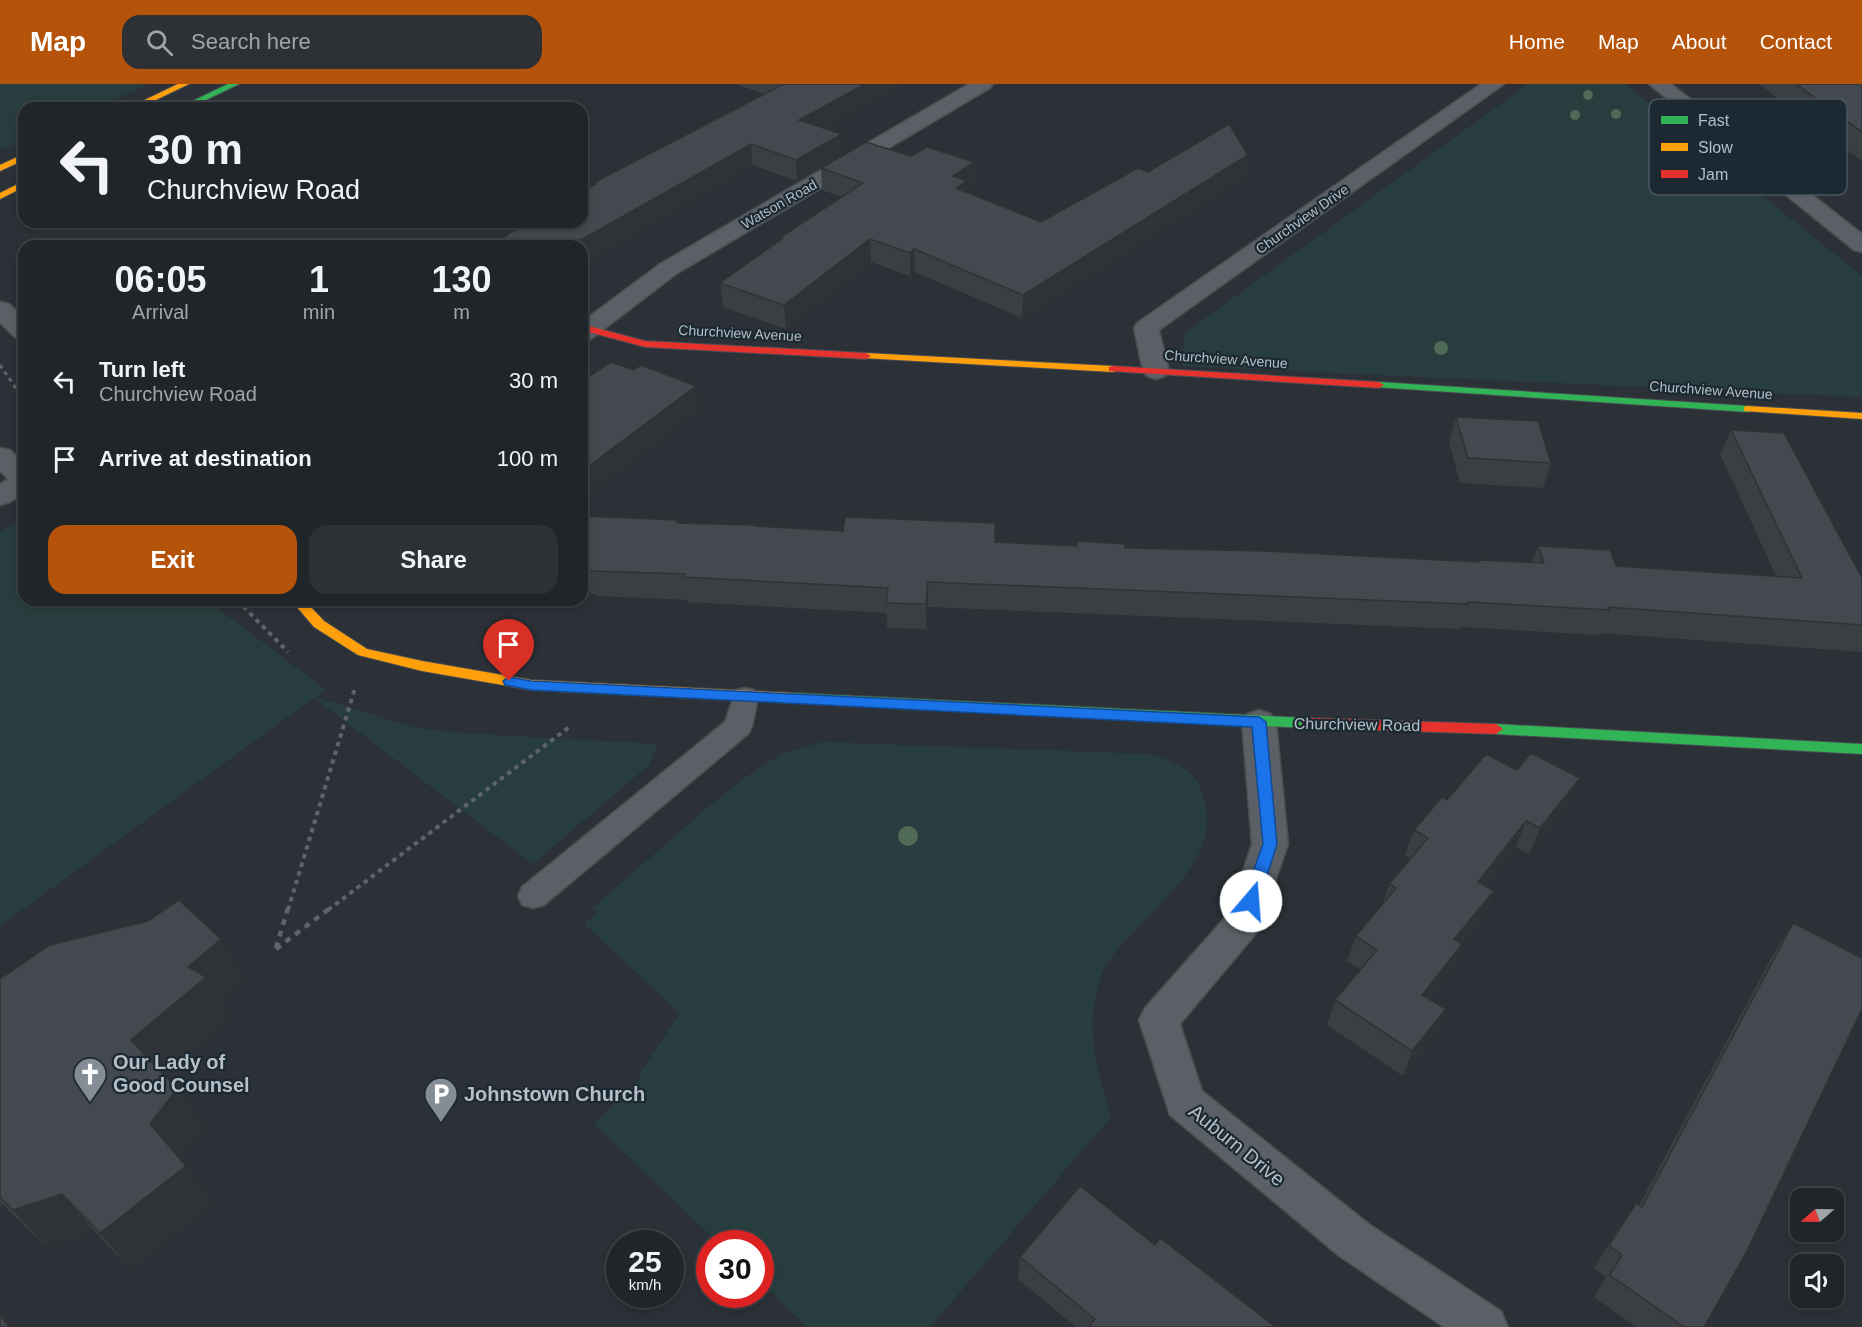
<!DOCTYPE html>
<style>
:root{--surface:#202529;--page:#2d3135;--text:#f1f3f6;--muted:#a2a5a8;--line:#3d4246;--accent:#b45309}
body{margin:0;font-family:Arial,sans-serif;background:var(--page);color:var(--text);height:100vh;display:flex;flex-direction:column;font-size:22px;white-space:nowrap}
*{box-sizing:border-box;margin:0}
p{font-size:20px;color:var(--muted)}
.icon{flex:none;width:33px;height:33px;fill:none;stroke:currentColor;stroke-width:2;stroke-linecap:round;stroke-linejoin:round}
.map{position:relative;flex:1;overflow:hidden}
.details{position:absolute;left:18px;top:156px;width:570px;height:366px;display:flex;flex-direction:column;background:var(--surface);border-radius:18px;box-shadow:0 3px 9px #0003,0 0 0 2px var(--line)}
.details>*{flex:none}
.top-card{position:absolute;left:18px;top:18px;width:570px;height:126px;border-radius:18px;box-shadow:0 3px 9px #0003,0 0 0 2px var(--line);background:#202529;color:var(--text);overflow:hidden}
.needle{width:39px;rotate:250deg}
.controls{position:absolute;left:1790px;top:1104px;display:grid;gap:12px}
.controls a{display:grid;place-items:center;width:54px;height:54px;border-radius:12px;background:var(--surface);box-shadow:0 3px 9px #0003,0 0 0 2px var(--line);font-size:30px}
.speed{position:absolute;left:606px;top:1146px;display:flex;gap:12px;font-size:30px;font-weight:700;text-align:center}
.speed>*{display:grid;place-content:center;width:78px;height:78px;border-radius:50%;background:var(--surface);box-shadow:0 3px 9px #0003,0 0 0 2px var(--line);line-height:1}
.speed small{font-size:15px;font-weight:400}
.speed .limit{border:9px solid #d22;background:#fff;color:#111}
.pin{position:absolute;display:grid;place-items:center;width:51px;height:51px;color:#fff;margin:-62px -26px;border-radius:50% 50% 50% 0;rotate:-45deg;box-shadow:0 0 6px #0007}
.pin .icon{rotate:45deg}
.me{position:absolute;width:66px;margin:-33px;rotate:18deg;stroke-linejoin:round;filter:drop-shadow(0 0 4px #0008)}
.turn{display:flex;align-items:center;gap:21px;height:126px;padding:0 30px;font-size:27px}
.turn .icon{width:78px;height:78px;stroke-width:2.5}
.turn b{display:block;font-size:42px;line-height:51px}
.eta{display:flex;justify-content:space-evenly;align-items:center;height:102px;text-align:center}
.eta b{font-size:36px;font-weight:700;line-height:42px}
.button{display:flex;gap:12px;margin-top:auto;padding:12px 30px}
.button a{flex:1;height:69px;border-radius:18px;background:var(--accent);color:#fff;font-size:24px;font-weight:700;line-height:69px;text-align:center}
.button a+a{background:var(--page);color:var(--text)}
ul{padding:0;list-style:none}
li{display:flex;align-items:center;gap:18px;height:78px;padding:0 30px}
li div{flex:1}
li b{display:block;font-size:22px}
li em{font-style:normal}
header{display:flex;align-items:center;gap:36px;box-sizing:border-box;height:84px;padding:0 30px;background:var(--accent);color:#fff}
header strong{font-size:28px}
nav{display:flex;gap:33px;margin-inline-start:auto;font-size:21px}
.search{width:420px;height:54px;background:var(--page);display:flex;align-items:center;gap:15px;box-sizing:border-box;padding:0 21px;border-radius:18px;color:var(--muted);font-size:22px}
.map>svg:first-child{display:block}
.green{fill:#283e3e}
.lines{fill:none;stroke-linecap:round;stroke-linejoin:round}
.lane-casing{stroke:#484d52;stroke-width:3}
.street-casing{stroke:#484d52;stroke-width:3}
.fast-casing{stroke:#484d52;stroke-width:2}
.slow-casing{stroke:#484d52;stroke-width:2}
.jam-casing{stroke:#484d52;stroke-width:2}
.path-far2{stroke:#5e6469;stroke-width:3;stroke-dasharray:4 4;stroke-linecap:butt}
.path-far1{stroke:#5e6469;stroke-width:4;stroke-dasharray:4.5 4.5;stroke-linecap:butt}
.path{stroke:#5e6469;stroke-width:4.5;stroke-dasharray:6 6;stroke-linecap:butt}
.lane{fill:#5a6065;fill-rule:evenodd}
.street{fill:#5a6065;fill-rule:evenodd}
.fast{fill:#30b455;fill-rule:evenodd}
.slow{fill:#ff9f0a;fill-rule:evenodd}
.jam{fill:#e5322d;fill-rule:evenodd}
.tree{fill:#4f6a56}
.wall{fill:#3a3f43}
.shaded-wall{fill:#2f3337}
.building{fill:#43494e;stroke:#2f3337;stroke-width:1.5}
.route{fill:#1a73e8;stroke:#114b97;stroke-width:1.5}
.labels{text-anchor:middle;stroke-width:4.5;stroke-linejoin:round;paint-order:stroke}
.far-street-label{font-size:14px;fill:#b4bfc8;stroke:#1d2932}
.street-label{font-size:16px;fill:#b4bfc8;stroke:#1d2932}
.near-poi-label{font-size:20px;font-weight:bold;fill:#b4bfc8;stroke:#1d2932;text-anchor:start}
.near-street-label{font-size:20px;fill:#b4bfc8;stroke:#1d2932}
.key{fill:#1d2932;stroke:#4a565f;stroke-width:1.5}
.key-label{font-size:16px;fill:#b4bfc8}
</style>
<header>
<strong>Map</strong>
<div class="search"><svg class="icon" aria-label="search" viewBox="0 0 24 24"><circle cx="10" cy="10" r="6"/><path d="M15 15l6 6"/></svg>Search here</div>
<nav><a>Home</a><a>Map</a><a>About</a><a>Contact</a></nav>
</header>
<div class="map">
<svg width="1862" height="1243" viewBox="0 0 1862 1243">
<rect width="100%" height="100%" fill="#2b3137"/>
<g class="green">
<polygon points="0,0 150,0 95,24 24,24 24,56 0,66"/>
<polygon points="1528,0 1625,0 1862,192 1862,313 1182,282 1185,249"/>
<polygon points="24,434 24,516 207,516 325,605 316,613 412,643 460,649 658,660 649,681 533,780 314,614 0,842 0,448"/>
<path d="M 823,658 L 1149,670 C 1179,679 1199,686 1205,720 C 1206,728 1208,736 1207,743 C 1203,784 1156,823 1129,853 C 1119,863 1107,877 1102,890 C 1083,942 1096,983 1111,1033 L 930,1243 L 807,1243 L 761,1199 L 760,1160 L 719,1159 L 594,1040 L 640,995 L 638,992 L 680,929 L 584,840 L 597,828 L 592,824 L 721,712 L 757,685 L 785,668 Z"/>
</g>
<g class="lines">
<defs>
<polygon id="lane" points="745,604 754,606 758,613 752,643 748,650 544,821 533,824 522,821 518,812 522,803 725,638 736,606"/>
<g id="street">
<polygon points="969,0 993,0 990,4 676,190 591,255 582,257 582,238 660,180"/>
<polygon points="1481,0 1504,0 1159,246 1169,287 1165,292 1156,295 1147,292 1143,287 1134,244 1137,239"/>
<polygon points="1649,0 1671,0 1862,150 1862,168 1854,166"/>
<polygon points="0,218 9,220 24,234 24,255 15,253 0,239"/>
<polygon points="0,364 10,366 24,380 24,409 10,418 0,421 0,400 8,395 0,387"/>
<polygon points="1259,626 1271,630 1276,638 1288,760 1258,847 1180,940 1202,1007 1370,1141 1501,1227 1508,1243 1444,1243 1338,1171 1170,1031 1139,936 1145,924 1229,829 1252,760 1242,638 1247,630"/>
</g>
<g id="fast">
<polygon points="228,0 239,0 189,24 178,24"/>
<polygon points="1379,298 1748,322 1753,325 1748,328 1375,303 1375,299"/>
<polygon points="793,609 1308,634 1315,639 1308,644 793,619 786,614"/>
<polygon points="1496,640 1862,660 1862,670 1496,650 1489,645"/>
</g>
<g id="slow">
<polygon points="178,0 189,0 139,24 128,24"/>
<polygon points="24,70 24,76 0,87 0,81"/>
<polygon points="24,97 24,103 0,115 0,109"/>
<polygon points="866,269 1113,282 1118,285 1113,288 862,274 861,272"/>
<polygon points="1748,322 1862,329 1862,335 1744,327 1744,323"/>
<polygon points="291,516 304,516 324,537 367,565 422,577 531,596 793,609 800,614 793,619 531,606 422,587 358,571 314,543"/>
</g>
<g id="jam">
<polygon points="589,242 645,257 866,269 871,272 866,275 645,263 585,247 584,245"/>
<polygon points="1113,282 1379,298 1384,301 1379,304 1109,287 1109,283"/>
<polygon points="1308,634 1496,640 1503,645 1496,650 1308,644 1301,639"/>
</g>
</defs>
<use href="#lane" class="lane-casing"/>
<use href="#street" class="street-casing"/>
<use href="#fast" class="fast-casing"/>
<use href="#slow" class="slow-casing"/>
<use href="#jam" class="jam-casing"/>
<polyline class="path-far2" points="0,281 24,316"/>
<g class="path-far1">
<polyline points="237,516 288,568"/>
<polyline points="288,826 355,604"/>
<polyline points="328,826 572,641"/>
</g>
<g class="path">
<polyline points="276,864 288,824"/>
<polyline points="276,865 330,824"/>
</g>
<use href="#lane" class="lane"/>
<use href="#street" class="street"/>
<use href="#fast" class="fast"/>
<use href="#slow" class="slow"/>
<use href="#jam" class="jam"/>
</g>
<g class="tree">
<circle cx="1588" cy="11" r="5"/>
<circle cx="1616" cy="30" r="5"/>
<circle cx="1575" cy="31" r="5"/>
<circle cx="1441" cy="264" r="7"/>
<circle cx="908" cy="752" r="10"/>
</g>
<g class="wall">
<polygon points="736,0 902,0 823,44 842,50 842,71 797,97 752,81 585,178 582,178 582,162 490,162 594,101 593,99 764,10"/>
<polygon points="1759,0 1862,0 1862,77"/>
<polygon points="911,72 974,78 974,101 967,105 967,108 1041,138 1148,88 1245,93 1022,234 915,188 910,192 871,178 786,245 723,223 720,199 781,156 781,153 842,113 822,106 821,84"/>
<polygon points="1456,333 1551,379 1543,404 1460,399 1449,358"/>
<polygon points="1731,346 1862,494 1862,568 1599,549 1598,551 1461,543 1460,545 928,523 926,545 887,544 887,529 687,518 687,516 598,512 582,506 582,432 678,439 754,441 754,442 995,458 1478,478 1479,476 1532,479 1538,462 1616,482 1776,492 1720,370"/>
<polygon points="1447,716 1568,719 1529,770 1516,763 1485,802 1494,807 1483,832 1461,860 1462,860 1452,885 1429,915 1446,925 1435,950 1403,992 1327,941 1335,916 1361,886 1347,877 1356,852 1382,822 1389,800 1411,775 1405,771 1414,746"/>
<polygon points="1793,839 1704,1243 1636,1243 1594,1213 1606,1193 1594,1184 1620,1142 1636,1119 1639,1121 1776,865"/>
<polygon points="0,895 243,895 219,917 229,934 163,990 177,1005 203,1044 180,1075 212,1119 130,1185 94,1147 46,1162 3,1121 0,1123"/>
<polygon points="1155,1161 1276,1243 1076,1243 1018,1195 1020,1173"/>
</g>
<g class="shaded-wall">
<polygon points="865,0 902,0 800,57 799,36"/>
<polygon points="842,50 842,71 797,97 796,76"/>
<polygon points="751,60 752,81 585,178 581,156"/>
<polygon points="1248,71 1245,93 1022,234 1023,211"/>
<polygon points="974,78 974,101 967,105 967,119 956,126 953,92"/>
<polygon points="579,155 580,162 568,162"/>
<polygon points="870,155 871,178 786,245 784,221"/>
<polygon points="914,165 915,188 910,192 910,169"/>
<polygon points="696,302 699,326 582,416 582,387"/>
<polygon points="928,498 928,523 926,545 926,520"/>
<polygon points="1580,694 1568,719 1529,770 1540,744"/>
<polygon points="1526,737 1516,763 1468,823 1478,798"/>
<polygon points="1494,807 1483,832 1444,880 1454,855"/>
<polygon points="221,855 243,895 219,917 229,934 158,995 131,956 188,883"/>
<polygon points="1462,860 1452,885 1413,935 1422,911"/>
<polygon points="1446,925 1435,950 1403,992 1412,967"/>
<polygon points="177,1005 203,1044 178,1078 150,1040"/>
<polygon points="186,1082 212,1119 130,1185 100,1149"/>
<polygon points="62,1110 94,1147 46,1162 13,1126"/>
<polygon points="0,1228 15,1243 10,1243 0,1232"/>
</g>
<g class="building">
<polygon points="784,0 865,0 799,36 842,50 796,76 751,60 581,156 579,155 568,162 490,162 527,138 582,138 582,107 596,100 593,99"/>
<polygon points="1796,0 1862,0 1862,48"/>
<polygon points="1229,40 1248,71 1023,211 914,165 910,169 870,155 784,221 720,199 783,154 781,153 863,99 821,84 866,58 911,72 927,63 974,78 953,92 967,97 956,104 1041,138 1138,84 1148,88"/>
<polygon points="611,278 634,286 641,281 696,302 582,387 582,297"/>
<polygon points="1456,333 1538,337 1551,379 1468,374"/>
<polygon points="1731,346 1784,349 1862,494 1862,541 1608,523 1609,526 1468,518 1468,520 928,498 926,520 886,519 888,504 684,493 684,490 592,487 582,483 582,432 678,436 677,439 754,441 754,442 843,447 845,433 995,439 995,458 1077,462 1077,457 1125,460 1125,464 1265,467 1479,478 1479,476 1544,479 1538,462 1610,466 1616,482 1802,494"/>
<polygon points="1531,669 1580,694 1540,744 1526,737 1478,798 1494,807 1454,855 1462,860 1422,911 1446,925 1412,967 1335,916 1377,866 1356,852 1396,804 1389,800 1428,754 1414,746 1442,713 1447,716 1486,670 1517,686"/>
<polygon points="179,816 221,855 188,883 206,893 131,956 177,1005 150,1040 186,1082 100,1149 62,1110 13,1126 0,1113 0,895 50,861 148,837"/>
<polygon points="1793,839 1862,874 1862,925 1746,1169 1704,1243 1684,1243 1610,1191 1622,1171 1609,1162 1636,1119 1642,1123"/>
<polygon points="1080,1102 1155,1161 1160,1154 1276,1243 1089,1243 1095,1235 1020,1173"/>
<polygon points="0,1232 10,1243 0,1243"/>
</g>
<polygon class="route" points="509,593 531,597 1259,633 1266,638 1277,760 1259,817 1257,822 1251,824 1246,822 1243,817 1263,760 1252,643 531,606 505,601 503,597"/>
<defs>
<symbol id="church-pin" viewBox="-11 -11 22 30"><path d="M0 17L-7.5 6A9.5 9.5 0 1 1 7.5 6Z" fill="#848d95" stroke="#1d2932"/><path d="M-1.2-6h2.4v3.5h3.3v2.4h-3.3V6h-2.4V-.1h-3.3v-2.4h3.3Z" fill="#fff"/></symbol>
<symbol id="parking-pin" viewBox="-11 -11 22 30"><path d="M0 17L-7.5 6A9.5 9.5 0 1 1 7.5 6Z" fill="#848d95" stroke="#1d2932"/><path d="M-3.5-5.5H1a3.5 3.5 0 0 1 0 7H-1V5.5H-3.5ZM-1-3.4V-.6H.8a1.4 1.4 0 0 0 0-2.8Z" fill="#fff"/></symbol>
</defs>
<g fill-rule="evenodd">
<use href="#church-pin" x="71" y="971" width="38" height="52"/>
<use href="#parking-pin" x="422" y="991" width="38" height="52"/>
</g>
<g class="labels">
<g class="far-street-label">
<text transform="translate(779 120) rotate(-30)" y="5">Watson Road</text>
<text transform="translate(1302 135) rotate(-35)" y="5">Churchview Drive</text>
<text transform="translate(740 249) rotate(3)" y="5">Churchview Avenue</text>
<text transform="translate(1226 275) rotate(4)" y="5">Churchview Avenue</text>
<text transform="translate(1711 306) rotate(4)" y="5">Churchview Avenue</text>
</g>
<g class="street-label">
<text transform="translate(1357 640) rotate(1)" y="6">Churchview Road</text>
</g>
<g class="near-poi-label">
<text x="113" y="985">Our Lady of<tspan x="113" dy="23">Good Counsel</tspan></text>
<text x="464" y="1017">Johnstown Church</text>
</g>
<g class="near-street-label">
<text transform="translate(1237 1061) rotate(39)" y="7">Auburn Drive</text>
</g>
</g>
<rect x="1649" y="15" width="198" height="96" rx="9" class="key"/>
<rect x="1661" y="32" width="27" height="8" fill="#30b455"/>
<rect x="1661" y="59" width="27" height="8" fill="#ff9f0a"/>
<rect x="1661" y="86" width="27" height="8" fill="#e5322d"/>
<g class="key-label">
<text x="1698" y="42">Fast</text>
<text x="1698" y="69">Slow</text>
<text x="1698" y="96">Jam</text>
</g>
</svg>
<div class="controls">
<a><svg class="needle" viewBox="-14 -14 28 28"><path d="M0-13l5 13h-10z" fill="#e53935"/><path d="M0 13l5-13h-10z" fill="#a2a5a8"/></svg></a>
<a><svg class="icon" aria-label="sound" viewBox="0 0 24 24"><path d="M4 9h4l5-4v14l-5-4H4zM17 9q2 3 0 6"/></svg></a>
</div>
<div class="speed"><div>25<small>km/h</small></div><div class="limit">30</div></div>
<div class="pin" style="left:509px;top:597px;background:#d93025"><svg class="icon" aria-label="arrive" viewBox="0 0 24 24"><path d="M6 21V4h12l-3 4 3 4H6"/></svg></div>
<svg class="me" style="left:1251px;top:817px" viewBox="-20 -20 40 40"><circle r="19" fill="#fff"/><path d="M0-13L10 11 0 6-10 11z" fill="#1a73e8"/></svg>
<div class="top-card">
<div class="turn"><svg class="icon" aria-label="left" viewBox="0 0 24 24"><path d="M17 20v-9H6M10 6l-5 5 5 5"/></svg><div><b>30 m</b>Churchview Road</div></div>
</div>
<section class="details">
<div class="eta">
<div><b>06:05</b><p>Arrival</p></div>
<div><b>1</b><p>min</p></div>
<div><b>130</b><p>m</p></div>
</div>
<ul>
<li><svg class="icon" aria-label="left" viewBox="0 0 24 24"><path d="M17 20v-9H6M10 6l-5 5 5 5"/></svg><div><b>Turn left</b><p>Churchview Road</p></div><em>30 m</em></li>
<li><svg class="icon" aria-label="arrive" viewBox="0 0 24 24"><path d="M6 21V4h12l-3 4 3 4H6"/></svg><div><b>Arrive at destination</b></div><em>100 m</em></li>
</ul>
<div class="button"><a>Exit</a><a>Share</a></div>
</section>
</div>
